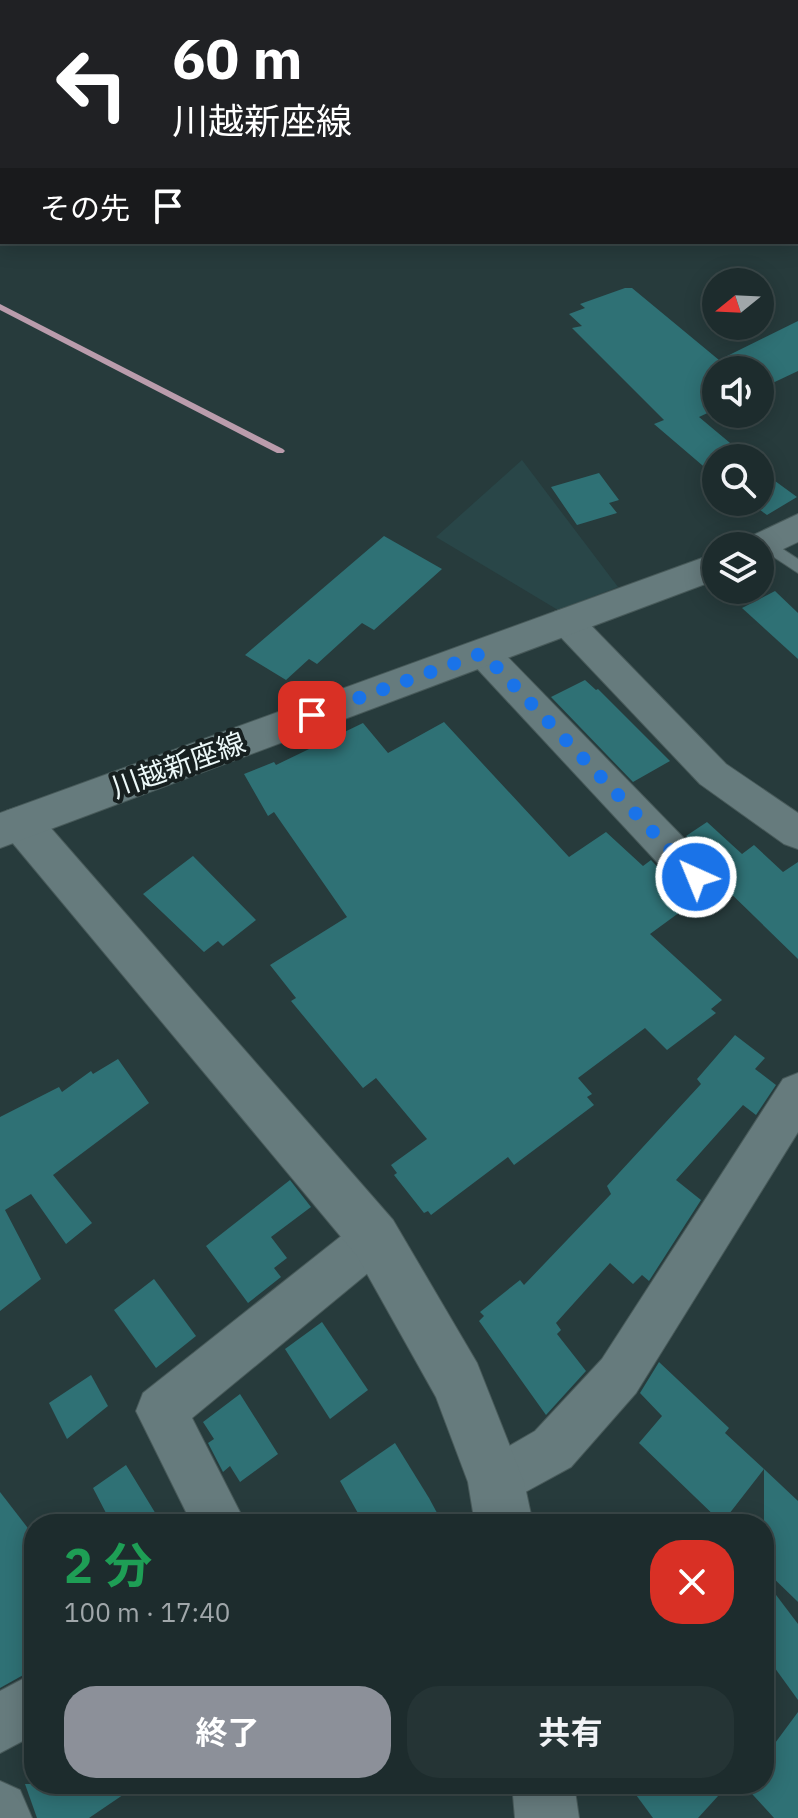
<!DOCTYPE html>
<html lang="ja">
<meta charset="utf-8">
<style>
:root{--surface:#1d2c2d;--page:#253435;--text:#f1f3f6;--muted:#a0a7aa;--line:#3b4849;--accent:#8c9099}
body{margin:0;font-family:"IBM Plex Sans","Noto Sans JP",sans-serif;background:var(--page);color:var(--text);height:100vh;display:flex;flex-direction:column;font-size:30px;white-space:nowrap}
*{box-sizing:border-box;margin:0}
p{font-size:26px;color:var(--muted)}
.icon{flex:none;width:44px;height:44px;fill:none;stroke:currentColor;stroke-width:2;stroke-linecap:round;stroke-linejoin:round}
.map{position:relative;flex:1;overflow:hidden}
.panel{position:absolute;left:24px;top:1514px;width:750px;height:280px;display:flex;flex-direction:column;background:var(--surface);border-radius:32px;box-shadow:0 4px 20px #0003,0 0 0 2px var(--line)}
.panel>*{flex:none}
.top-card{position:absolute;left:0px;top:0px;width:798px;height:244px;box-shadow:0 4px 20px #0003,0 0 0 2px var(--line);background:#202124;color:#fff;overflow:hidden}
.needle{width:52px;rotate:252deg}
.fabs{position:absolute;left:702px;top:268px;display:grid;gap:16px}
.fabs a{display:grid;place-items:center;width:72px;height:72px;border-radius:50%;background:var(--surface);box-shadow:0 4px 20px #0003,0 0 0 2px var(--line);font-size:40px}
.pin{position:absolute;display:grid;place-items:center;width:68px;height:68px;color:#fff;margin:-34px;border-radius:16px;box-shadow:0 4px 12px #0006}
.me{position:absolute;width:88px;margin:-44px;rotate:316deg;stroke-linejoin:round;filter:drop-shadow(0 0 6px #0008)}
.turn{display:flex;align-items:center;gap:28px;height:168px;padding:0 40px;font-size:36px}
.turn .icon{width:104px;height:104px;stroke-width:2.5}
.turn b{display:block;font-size:56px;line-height:68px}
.then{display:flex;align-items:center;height:76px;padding:0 40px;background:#0003;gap:16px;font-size:30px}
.round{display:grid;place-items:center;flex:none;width:84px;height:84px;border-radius:32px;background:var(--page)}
.head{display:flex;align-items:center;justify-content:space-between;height:136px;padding:0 40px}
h1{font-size:48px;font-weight:700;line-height:60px;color:#1e9e55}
.primary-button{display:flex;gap:16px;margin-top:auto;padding:16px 40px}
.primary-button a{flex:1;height:92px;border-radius:32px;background:var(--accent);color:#fff;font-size:32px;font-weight:700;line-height:92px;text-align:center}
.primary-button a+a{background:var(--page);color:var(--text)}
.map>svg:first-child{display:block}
.built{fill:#294648}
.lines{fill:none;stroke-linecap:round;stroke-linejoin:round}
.stream{fill:#ba9cac;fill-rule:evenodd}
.building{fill:#2f7175}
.service-casing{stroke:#485a5a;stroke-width:2}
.minor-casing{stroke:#485a5a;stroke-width:2}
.tertiary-casing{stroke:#485a5a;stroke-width:2}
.secondary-casing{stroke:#485a5a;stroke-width:2}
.service{fill:#667b7d;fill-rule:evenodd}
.minor{fill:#667b7d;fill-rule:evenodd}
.tertiary{fill:#667b7d;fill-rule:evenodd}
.secondary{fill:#667b7d;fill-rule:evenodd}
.route{stroke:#1a73e8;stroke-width:14;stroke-dasharray:0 25.2}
.labels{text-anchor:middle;stroke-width:8;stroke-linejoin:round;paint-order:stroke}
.street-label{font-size:28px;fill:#ecf8f8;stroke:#172020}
</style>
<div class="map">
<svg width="798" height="1818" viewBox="0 0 798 1818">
<rect width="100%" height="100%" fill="#273b3c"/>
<polygon class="built" points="522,460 618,587 558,610 436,537"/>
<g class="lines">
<g class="stream">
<polygon points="19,0 17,2 9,2 11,0"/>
<rect x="0" y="5" width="2" height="5"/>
<polygon points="0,304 283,449 285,451 283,453 277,453 0,310"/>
</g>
</g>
<g class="building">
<polygon points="625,288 632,288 719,360 798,321 798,371 760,389 760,370 716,370 716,409 699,417 742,453 739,455 743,458 716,458 716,477 654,424 664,420 572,328 582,326 569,314 585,308 580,304"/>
<polygon points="760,470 797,497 767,515 749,502 760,502"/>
<polygon points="599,473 619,500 609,503 617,513 577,525 551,487"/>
<polygon points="384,536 442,569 374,630 362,623 317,664 309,659 286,680 245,655"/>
<polygon points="775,591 798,613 798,659 742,608"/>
<polygon points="585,680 596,690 598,689 670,761 633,782 551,697"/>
<polygon points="444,722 569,857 606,832 643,866 651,860 681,892 695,896 706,893 650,934 722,1000 711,1009 716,1013 667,1050 645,1028 578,1078 592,1094 587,1097 594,1105 514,1165 508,1157 431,1215 428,1211 424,1213 394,1175 397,1173 391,1165 427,1139 376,1078 363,1088 291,1001 296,998 270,965 347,917 274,812 268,816 244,774 274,762 276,765 363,723 388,753"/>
<polygon points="707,822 742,854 754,845 783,872 798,862 798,959 720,883 714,888 719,876 713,864 686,836"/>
<polygon points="193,856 256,920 223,946 218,941 204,952 143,894"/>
<polygon points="735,1035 765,1058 755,1069 776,1085 756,1115 743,1105 676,1180 701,1200 649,1281 642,1275 633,1284 610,1263 556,1323 561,1330 557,1334 586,1371 546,1415 479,1321 484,1316 480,1312 520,1280 524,1285 611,1194 607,1186 701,1084 697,1079"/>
<polygon points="118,1059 149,1103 53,1175 92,1223 66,1244 31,1194 5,1210 41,1279 0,1311 0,1117 59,1087 62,1092 91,1071 93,1074"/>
<polygon points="290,1180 311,1207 271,1237 287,1258 274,1268 281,1277 248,1303 206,1246"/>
<polygon points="154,1279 196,1336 156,1368 114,1310"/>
<polygon points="322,1322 368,1390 330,1419 285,1349"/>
<polygon points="659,1362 729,1428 725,1433 764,1469 722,1523 639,1443 662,1416 640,1393"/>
<polygon points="91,1375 108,1406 67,1439 49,1403"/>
<polygon points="240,1394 278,1454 240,1482 230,1466 223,1472 208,1443 214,1439 203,1422"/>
<polygon points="395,1443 429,1498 443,1524 364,1524 340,1481"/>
<polygon points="126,1465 162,1524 90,1524 106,1513 93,1488"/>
<polygon points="764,1469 798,1501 798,1602 764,1569"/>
<polygon points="0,1492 34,1536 34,1669 0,1688"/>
<polygon points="764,1579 798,1624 798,1700 764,1653"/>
<polygon points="798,1712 798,1818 774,1818 743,1784 764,1784 764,1758"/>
<polygon points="25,1784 139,1784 89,1818 37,1818"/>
<polygon points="628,1784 729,1784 698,1818 653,1818"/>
</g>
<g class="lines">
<defs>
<polygon id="service" points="766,538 798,559 798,573 760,548 758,544 760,540"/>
<g id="minor">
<polygon points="257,0 283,0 284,2 258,2"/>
<polygon points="796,192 798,193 798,209 796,208"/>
<polygon points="566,608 578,612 726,764 798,813 798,849 784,844 700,784 554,630 549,621 554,612"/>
<polygon points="483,640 495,644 710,865 716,877 710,889 696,893 682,889 471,662 466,653 471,644"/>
<polygon points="798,1073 798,1132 636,1393 571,1467 496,1508 478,1500 470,1482 478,1464 535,1431 602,1359 783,1079"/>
<polygon points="375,1215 391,1222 398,1238 391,1254 192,1418 246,1524 192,1524 136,1411 143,1393 359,1222"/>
<polygon points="34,1673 34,1735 0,1753 0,1691"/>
<polygon points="0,1781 20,1790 32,1818 0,1818"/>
</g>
<g id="tertiary">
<polygon points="21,806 36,811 393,1220 477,1363 524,1482 533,1524 475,1524 468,1482 436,1397 357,1256 6,835 0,823 6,811"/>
<polygon points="512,1784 574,1784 579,1818 515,1818"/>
</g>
<g id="secondary">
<polygon points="798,514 798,542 760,560 760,546 742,546 747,538"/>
<polygon points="716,553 716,580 0,848 0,813"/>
</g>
</defs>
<use href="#service" class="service-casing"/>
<use href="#minor" class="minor-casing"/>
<use href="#tertiary" class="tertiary-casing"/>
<use href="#secondary" class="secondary-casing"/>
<use href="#service" class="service"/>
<use href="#minor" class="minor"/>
<use href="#tertiary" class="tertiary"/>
<use href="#secondary" class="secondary"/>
</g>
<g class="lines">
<polyline class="route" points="312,715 483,653 696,877"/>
</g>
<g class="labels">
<g class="street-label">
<text transform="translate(178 765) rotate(-20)" y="10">川越新座線</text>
</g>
</g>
</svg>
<div class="fabs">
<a><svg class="needle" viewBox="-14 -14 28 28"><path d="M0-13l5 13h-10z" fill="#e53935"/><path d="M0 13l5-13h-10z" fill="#a0a7aa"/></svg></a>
<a><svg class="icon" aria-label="sound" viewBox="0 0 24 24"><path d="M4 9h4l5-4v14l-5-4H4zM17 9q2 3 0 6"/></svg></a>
<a><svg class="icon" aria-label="search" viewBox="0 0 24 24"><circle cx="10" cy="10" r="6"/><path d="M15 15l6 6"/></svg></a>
<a><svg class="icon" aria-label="layers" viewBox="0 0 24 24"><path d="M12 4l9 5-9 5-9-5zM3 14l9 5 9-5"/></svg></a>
</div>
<div class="pin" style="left:312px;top:715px;background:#d93025"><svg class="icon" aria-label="arrive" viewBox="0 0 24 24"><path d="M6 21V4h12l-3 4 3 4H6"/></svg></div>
<svg class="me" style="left:696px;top:877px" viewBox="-20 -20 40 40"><circle r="17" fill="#1a73e8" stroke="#fff" stroke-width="3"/><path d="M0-11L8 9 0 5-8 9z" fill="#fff"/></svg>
<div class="top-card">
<div class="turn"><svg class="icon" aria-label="left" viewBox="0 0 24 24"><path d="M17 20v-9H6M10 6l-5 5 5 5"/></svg><div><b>60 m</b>川越新座線</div></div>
<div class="then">その先<svg class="icon" aria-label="arrive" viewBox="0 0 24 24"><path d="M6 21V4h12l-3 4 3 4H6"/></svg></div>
</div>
<section class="panel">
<div class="head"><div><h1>2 分</h1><p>100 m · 17:40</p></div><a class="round" style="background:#d93025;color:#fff"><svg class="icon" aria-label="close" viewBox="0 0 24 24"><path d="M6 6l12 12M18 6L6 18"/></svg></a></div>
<div class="primary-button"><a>終了</a><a>共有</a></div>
</section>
</div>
